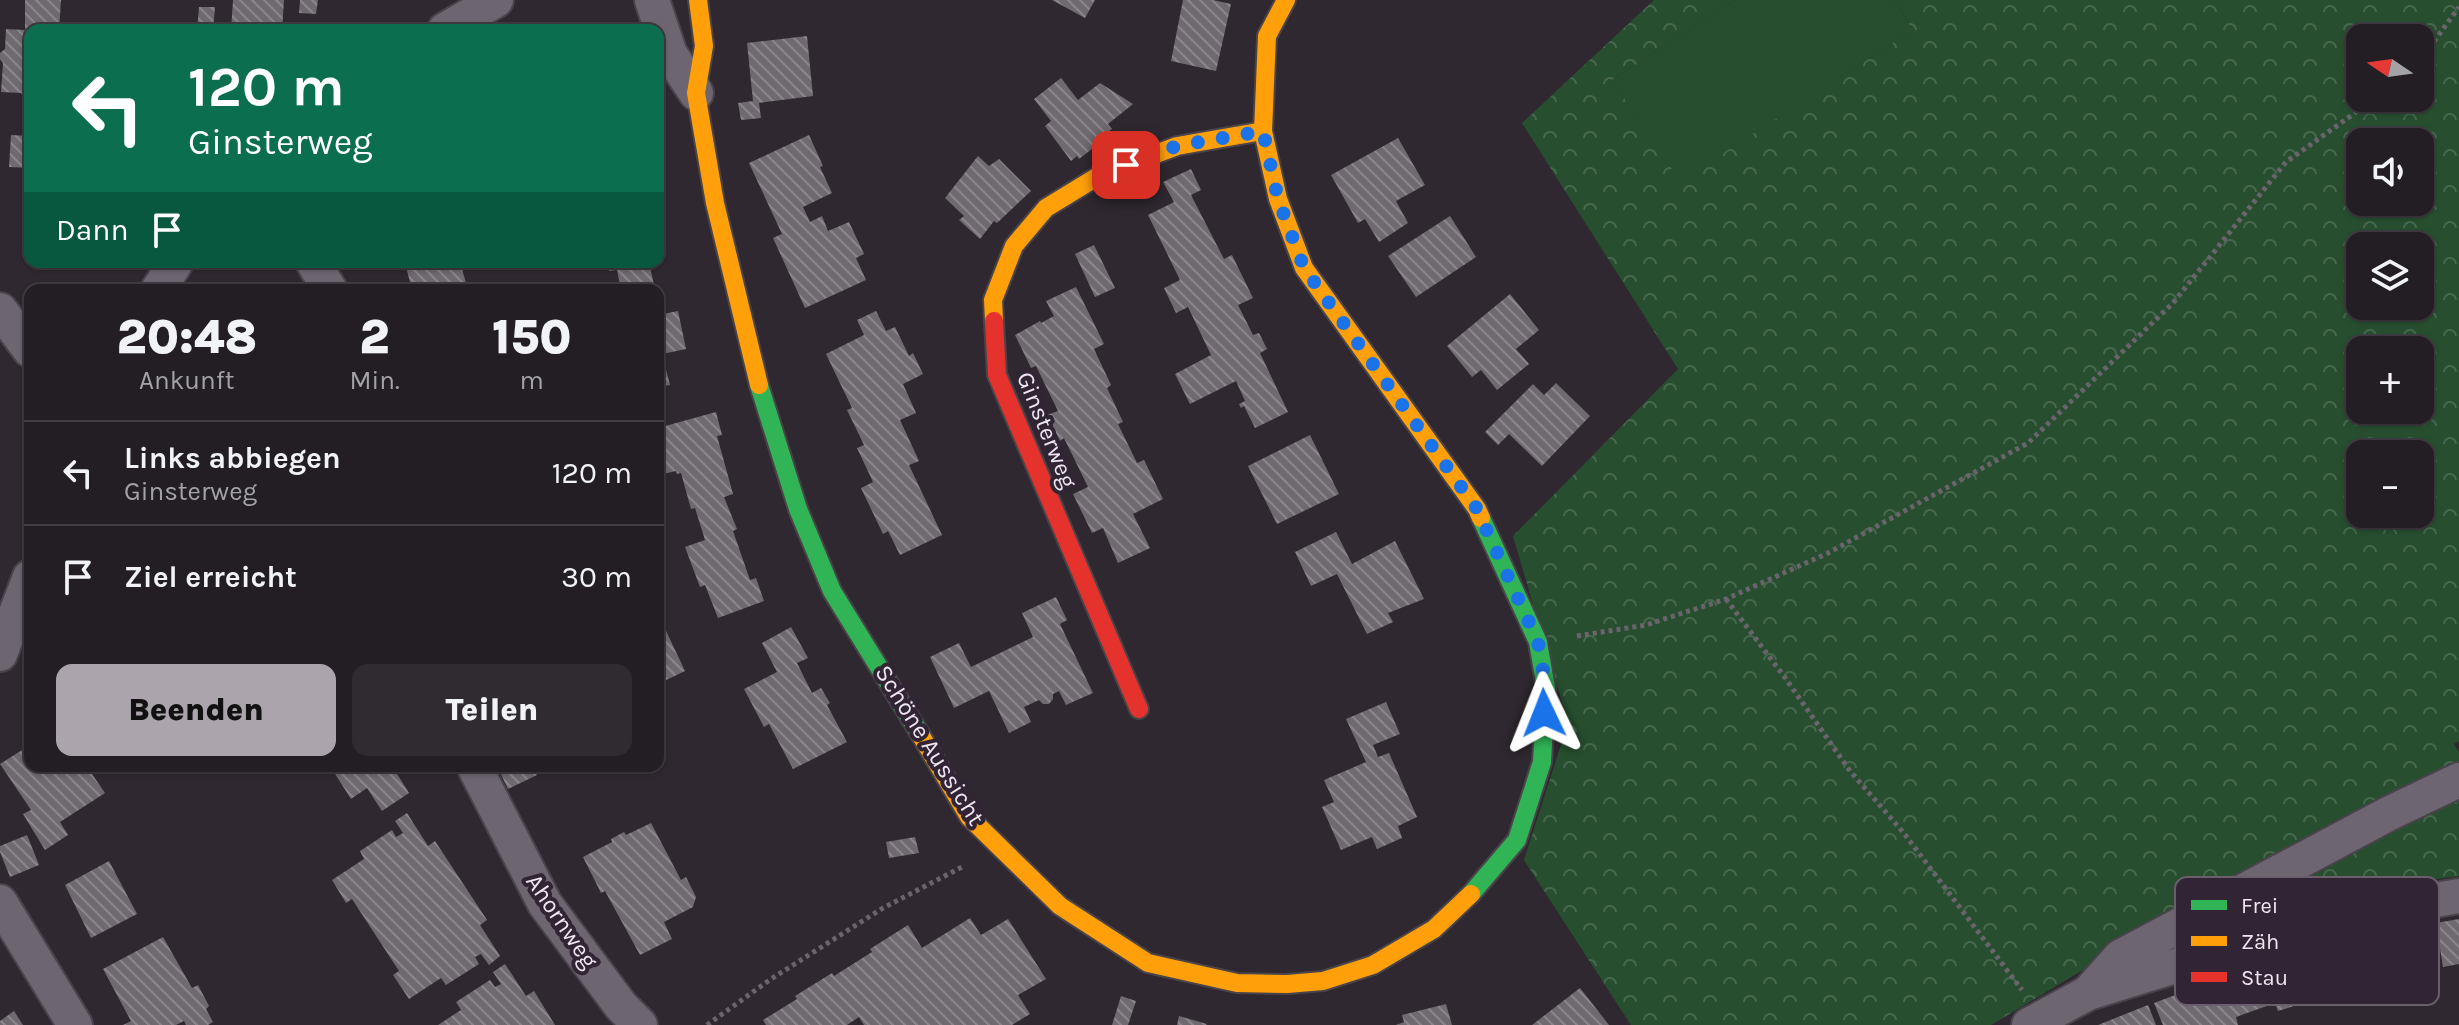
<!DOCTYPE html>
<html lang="de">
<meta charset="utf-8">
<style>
:root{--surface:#231e24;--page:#2f2b31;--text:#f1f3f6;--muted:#a3a2a6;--line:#403c41;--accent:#aba4ad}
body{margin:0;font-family:Karla,sans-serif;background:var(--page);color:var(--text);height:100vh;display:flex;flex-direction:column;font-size:30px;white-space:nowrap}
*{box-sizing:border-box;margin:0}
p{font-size:26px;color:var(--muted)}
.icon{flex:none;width:44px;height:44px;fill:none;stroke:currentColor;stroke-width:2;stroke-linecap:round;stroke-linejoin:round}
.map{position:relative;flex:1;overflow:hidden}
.panel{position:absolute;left:24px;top:284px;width:640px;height:488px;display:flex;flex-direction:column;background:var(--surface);border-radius:16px;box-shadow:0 2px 6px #0004,0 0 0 2px var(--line)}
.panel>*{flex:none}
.hud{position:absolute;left:24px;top:24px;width:640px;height:244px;border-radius:16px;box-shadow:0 2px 6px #0004,0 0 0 2px var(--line);background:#0b6e4f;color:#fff;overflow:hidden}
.needle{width:52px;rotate:283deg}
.buttons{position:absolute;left:2346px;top:24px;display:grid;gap:16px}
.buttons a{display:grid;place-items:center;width:88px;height:88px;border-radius:16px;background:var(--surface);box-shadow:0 2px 6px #0004,0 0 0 2px var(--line);font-size:40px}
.pin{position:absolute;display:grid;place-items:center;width:68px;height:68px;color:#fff;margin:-34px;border-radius:16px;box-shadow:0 4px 12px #0006}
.me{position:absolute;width:88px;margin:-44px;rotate:358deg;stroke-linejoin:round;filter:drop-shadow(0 0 6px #0008)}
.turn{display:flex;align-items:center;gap:28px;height:168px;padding:0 32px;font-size:36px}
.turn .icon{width:104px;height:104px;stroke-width:2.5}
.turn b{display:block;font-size:56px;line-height:68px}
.then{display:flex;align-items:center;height:76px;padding:0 32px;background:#0003;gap:16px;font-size:30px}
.eta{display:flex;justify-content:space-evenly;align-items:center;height:136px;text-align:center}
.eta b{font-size:48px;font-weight:800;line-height:56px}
.cta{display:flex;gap:16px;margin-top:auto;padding:16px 32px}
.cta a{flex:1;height:92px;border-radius:16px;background:var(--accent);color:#111;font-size:32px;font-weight:800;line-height:92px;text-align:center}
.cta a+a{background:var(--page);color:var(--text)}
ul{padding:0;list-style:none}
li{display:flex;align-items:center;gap:24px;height:104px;padding:0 32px;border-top:2px solid var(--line)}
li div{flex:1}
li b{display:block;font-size:30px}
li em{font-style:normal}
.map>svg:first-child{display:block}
.green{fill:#274f2f}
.forest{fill:url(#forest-crowns);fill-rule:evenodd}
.building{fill:url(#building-back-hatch)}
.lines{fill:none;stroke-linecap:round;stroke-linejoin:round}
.street-casing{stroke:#49434a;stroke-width:38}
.fast-casing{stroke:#49434a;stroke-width:22}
.slow-casing{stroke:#49434a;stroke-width:22}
.jam-casing{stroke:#49434a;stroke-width:22}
.path{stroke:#6a646c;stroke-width:5;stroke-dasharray:4 4;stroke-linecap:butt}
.street{stroke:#6d6570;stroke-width:34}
.fast{stroke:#30b455;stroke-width:18}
.slow{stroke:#ff9f0a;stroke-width:18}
.jam{stroke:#e5322d;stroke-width:18}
.route{stroke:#1a73e8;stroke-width:14;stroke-dasharray:0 25.2}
.labels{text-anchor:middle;stroke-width:8;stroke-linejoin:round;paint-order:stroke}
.street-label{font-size:24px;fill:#eee6f1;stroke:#312434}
.key{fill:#312434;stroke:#6a5e6d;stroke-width:2}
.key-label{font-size:22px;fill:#eee6f1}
</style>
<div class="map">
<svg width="2459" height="1025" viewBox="0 0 2459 1025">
<defs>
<pattern id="forest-crowns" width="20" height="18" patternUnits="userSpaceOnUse" patternTransform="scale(2)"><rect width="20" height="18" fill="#274f2f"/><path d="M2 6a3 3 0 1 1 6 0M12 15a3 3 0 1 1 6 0" fill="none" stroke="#47684e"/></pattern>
<pattern id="building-back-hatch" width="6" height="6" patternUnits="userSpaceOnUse" patternTransform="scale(2)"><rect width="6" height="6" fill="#6f6970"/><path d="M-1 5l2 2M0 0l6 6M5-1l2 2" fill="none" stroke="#8b868c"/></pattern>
</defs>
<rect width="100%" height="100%" fill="#2f2830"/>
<polygon class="green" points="1735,0 1894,0 1913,30 1680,182 1612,80"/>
<path class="forest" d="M 1654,0 L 1735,0 L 1612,80 L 1680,181 L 1913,30 L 1894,0 L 2459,0 L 2459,741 L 2454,744 L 2459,752 L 2459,876 L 2173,916 L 1991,1025 L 1631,1025 L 1524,860 L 1568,723 L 1513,536 L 1678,369 L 1522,123 ZM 2360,38 L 2420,38 L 2420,98 L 2360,98 ZM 2360,142 L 2420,142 L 2420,202 L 2360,202 ZM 2360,246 L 2420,246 L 2420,306 L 2360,306 ZM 2360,350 L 2420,350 L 2420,410 L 2360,410 ZM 2360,454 L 2420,454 L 2420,514 L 2360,514 Z"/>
<g class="building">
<polygon points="25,0 61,0 59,30 30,30 30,100 28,101 21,93 1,92 3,63 0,59 0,53 5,49 6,29 25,30"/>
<polygon points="233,0 284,0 282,30 231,30"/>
<polygon points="300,0 318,0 316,14 299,13"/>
<polygon points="1052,0 1095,0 1085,18"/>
<polygon points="1183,0 1213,0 1231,4 1216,71 1171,61"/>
<polygon points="199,7 215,7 213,30 197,30"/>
<polygon points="807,36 813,96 759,103 761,118 741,120 738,103 753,101 747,43"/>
<polygon points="1061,78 1078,100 1100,83 1133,104 1108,124 1112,129 1095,141 1097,145 1079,159 1077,156 1071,161 1045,126 1051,121 1034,99"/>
<polygon points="11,135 30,136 30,168 9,167"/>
<polygon points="809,135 823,166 820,167 832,193 803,207 810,222 822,216 828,231 849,222 864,254 856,258 866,280 805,308 773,238 782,234 749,163"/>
<polygon points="1398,138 1425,185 1396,201 1408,223 1379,242 1365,219 1358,223 1331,175"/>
<polygon points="978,156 989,166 999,159 1031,191 997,223 994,221 980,239 959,220 964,216 945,198"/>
<polygon points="1191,169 1201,190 1191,195 1224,259 1232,255 1253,298 1238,305 1253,335 1259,333 1267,349 1260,353 1288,412 1255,428 1244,406 1241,408 1239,404 1245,401 1236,381 1190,404 1175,374 1211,355 1188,307 1176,313 1164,288 1180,280 1148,215 1174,202 1163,182"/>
<polygon points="1450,216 1476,257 1416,297 1388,256"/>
<polygon points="1094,245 1115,288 1095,297 1075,254"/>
<polygon points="408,262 460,262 468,290 402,290 401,285 410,282 405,263"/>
<polygon points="607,262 649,262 655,290 621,290 617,270 609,271"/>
<polygon points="1076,287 1104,344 1094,349 1111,385 1107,388 1123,422 1118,424 1137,463 1144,460 1163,499 1133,514 1150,548 1118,563 1103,528 1092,533 1073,494 1088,487 1064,438 1060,441 1047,415 1058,411 1036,366 1031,368 1015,335 1040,321 1041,323 1054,316 1046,301"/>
<polygon points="1510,294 1539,330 1516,349 1529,364 1497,390 1481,370 1472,377 1447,346"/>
<polygon points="678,311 686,349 662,354 670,385 658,387 658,315"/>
<polygon points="876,311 886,331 895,327 909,356 913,353 923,374 903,384 916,413 900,420 919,461 909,465 942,535 900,555 888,531 883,534 861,488 873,482 857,448 864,445 847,410 852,408 826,354 864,335 857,320"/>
<polygon points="1556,383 1590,416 1542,466 1509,434 1498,445 1485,432 1533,384 1544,395"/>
<polygon points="716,412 722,435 717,436 733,494 724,497 737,529 733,531 750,580 756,578 764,601 718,618 705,585 700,587 685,547 705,540 695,508 691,509 681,473 677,474 676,471 663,474 658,455 658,428"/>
<polygon points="1310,435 1339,494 1277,524 1248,466"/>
<polygon points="1336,532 1352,564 1395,541 1424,599 1388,613 1393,622 1367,634 1337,574 1311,586 1295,552"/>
<polygon points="1056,597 1067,620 1060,624 1093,693 1066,705 1059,691 1053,694 1053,699 1049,704 1043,704 1039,700 1024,707 1031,722 1009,733 989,691 954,708 930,657 959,643 971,667 1033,637 1022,613"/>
<polygon points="658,614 685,671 658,684"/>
<polygon points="791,627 808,658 797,663 812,693 821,688 830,703 827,705 847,742 793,769 769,724 764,727 744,689 777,672 762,643"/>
<polygon points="1386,702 1400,734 1373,745 1378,757 1389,753 1417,817 1398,826 1402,838 1377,849 1372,837 1341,850 1322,807 1334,802 1324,780 1366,762 1346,719"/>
<polygon points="30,745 30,766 104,766 92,774 105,793 60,822 68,835 45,850 23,814 31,810 0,764"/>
<polygon points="330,766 392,766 409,793 382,811 367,788 351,799"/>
<polygon points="497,766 533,766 537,775 508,789"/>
<polygon points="407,813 428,846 435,841 487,920 480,925 500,956 489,965 481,954 475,957 479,964 446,985 441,978 409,999 393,975 399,971 352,899 346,903 332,880 364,859 360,851 392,830 396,837 403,833 395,821"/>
<polygon points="651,823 681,880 686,877 696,897 693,907 664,922 672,939 640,955 605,891 601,893 583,857 612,842 611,839 624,832 626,835"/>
<polygon points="27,835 39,865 10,877 0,852 0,846"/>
<polygon points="915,837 919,853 889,858 886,842"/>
<polygon points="109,861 137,914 91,938 65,885"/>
<polygon points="970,918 981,935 1008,919 1046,979 1018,995 1030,1014 1012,1025 864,1025 859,1017 847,1025 766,1025 763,1020 797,999 795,996 832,973 834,976 872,952 870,949 908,925 922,948"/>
<polygon points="2459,919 2459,964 2443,967 2436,923"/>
<polygon points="163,937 192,988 198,985 209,1006 206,1009 213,1022 208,1025 186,1025 184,1021 176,1025 123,1025 131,1021 103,969"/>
<polygon points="2290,955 2307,1002 2278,1011 2275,1003 2236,1017 2238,1025 2163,1025 2154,1003 2194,988 2192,979 2216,971 2218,979"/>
<polygon points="505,964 526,996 534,991 555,1025 438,1025 461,1010 456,1002 490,980 495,987 501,984 493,972"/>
<polygon points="1580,988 1609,1025 1532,1025"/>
<polygon points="1121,996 1136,1001 1128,1025 1112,1025"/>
<polygon points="1446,1004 1452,1025 1396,1025 1404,1022 1402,1015"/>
<polygon points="2148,1005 2156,1025 2098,1025"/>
<polygon points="14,1011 23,1025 0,1025 0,1021"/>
<polygon points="1179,1016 1207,1024 1206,1025 1177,1025"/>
</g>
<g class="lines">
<defs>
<g id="street">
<polyline points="652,0 670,54 696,93"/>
<polyline points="445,30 496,0"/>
<polyline points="313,262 330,290"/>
<polyline points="158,290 176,262"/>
<polyline points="0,310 30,350"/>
<polyline points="0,654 30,577"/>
<polyline points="474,766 545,904 621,1006 640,1025"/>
<polyline points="0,902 75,1025"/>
<polyline points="2088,993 2120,957 2388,814 2459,780"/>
<polyline points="2029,1025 2088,993 2330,918 2459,896"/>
</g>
<g id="fast">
<polyline points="759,385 798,509 832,591 920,734"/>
<polyline points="1471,894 1517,840 1542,762 1546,688 1538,642 1481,518"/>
</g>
<g id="slow">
<polyline points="698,0 704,46 696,93 715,203 759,385"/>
<polyline points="1286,0 1267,36 1263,131 1278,199 1304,268 1477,509 1481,518"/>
<polyline points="994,321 993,300 1014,246 1046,208 1100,175 1177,146 1263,131"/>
<polyline points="920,734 969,817 1060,906 1148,963 1237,983 1287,984 1323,981 1373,965 1434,929 1471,894"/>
</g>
<polyline id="jam" points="994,321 997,375 1139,709"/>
</defs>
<use href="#street" class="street-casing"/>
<use href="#fast" class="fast-casing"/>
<use href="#slow" class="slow-casing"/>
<use href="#jam" class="jam-casing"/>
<g class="path">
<polyline points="2420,61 2459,7"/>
<polyline points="1726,599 1786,679 1850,771 1903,832 2022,990"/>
<polyline points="1577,636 1646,625 1726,599 1828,553 2028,443 2173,303 2286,162 2376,98"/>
<polyline points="707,1025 771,979 883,908 964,866"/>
</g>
<use href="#street" class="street"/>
<use href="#fast" class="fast"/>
<use href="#slow" class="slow"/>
<use href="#jam" class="jam"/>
</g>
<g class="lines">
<polyline class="route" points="1126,165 1177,146 1263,131 1278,199 1304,268 1477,509 1538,642 1546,688 1544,713"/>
</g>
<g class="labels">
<g class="street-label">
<text transform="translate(1047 430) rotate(68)" y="8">Ginsterweg</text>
<text transform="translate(930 745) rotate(58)" y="8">Schöne Aussicht</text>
<text transform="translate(562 921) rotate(56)" y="8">Ahornweg</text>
</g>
</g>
<rect x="2175" y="877" width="264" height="128" rx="12" class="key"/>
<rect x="2191" y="900" width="36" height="10" fill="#30b455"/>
<rect x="2191" y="936" width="36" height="10" fill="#ff9f0a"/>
<rect x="2191" y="972" width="36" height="10" fill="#e5322d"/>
<g class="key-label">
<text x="2241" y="913">Frei</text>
<text x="2241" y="949">Zäh</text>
<text x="2241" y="985">Stau</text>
</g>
</svg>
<div class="buttons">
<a><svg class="needle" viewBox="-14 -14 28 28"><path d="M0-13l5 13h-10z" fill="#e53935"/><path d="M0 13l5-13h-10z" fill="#a3a2a6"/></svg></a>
<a><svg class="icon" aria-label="sound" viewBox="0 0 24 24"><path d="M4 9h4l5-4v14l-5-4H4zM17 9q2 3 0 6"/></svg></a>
<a><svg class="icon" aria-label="layers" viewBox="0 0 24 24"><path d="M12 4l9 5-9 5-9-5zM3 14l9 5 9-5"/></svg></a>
<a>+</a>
<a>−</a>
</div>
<div class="pin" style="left:1126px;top:165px;background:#d93025"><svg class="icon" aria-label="arrive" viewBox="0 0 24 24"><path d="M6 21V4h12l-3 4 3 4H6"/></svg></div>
<svg class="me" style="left:1544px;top:713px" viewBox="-20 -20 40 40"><path d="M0-17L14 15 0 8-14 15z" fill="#1a73e8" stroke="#fff" stroke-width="4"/></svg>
<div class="hud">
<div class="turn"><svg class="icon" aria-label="left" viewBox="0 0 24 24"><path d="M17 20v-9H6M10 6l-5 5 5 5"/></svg><div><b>120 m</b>Ginsterweg</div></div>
<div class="then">Dann<svg class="icon" aria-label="arrive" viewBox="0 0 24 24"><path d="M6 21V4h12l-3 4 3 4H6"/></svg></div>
</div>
<section class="panel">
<div class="eta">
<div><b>20:48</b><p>Ankunft</p></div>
<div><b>2</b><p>Min.</p></div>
<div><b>150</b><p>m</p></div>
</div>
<ul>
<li><svg class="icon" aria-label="left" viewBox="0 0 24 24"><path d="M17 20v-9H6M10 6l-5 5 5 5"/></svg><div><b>Links abbiegen</b><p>Ginsterweg</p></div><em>120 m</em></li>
<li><svg class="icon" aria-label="arrive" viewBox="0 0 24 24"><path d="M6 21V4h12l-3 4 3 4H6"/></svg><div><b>Ziel erreicht</b></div><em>30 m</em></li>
</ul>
<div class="cta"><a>Beenden</a><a>Teilen</a></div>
</section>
</div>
